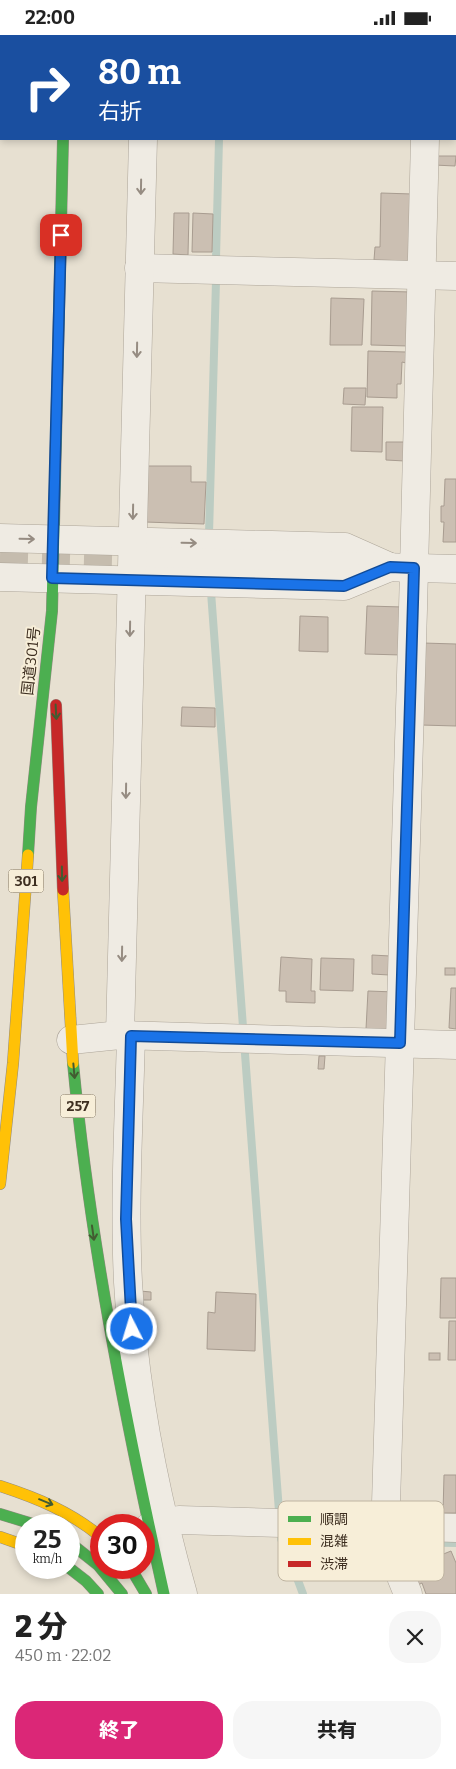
<!DOCTYPE html>
<html lang="ja">
<meta charset="utf-8">
<style>
:root{--surface:#fff;--page:#f6f6f6;--text:#222;--muted:#767676;--accent:#db2777}
body{margin:0;font-family:Bitter,"Noto Sans JP",serif;background:var(--page);color:var(--text);height:100vh;display:flex;flex-direction:column;font-size:19px;white-space:nowrap}
*{box-sizing:border-box;margin:0}
p{font-size:16px;color:var(--muted)}
.icon{flex:none;width:28px;height:28px;fill:none;stroke:currentColor;stroke-width:2;stroke-linecap:round;stroke-linejoin:round}
.map{position:relative;height:1559px;overflow:hidden}
.side{display:flex;flex-direction:column;background:var(--surface);flex:1}
.side>*{flex:none}
.hud{position:absolute;left:0px;top:0px;width:456px;height:105px;box-shadow:0 2px 8px #0003;background:#1a4fa0;color:#fff;overflow:hidden}
.speed{position:absolute;left:15px;top:1479px;display:flex;gap:10px;font-size:25px;font-weight:700;text-align:center}
.speed>*{display:grid;place-content:center;width:65px;height:65px;border-radius:50%;background:var(--surface);box-shadow:0 2px 8px #0003;line-height:1}
.speed small{font-size:12px;font-weight:400}
.speed .limit{border:8px solid #d22;background:#fff;color:#111}
.pin{position:absolute;display:grid;place-items:center;width:42px;height:42px;color:#fff;margin:-21px;border-radius:10px;box-shadow:0 2px 8px #0006}
.me{position:absolute;width:55px;margin:-28px;rotate:355deg;stroke-linejoin:round;filter:drop-shadow(0 0 4px #0008)}
.turn{display:flex;align-items:center;gap:18px;height:105px;padding:0 15px;font-size:22px}
.turn .icon{width:65px;height:65px;stroke-width:2.5}
.turn b{display:block;font-size:35px;line-height:42px}
.round{display:grid;place-items:center;flex:none;width:52px;height:52px;border-radius:20px;background:var(--page)}
.overview{display:flex;align-items:center;justify-content:space-between;height:85px;padding:0 15px}
h1{font-size:30px;font-weight:800;line-height:38px}
.action{display:flex;gap:10px;margin-top:auto;padding:10px 15px}
.action a{flex:1;height:58px;border-radius:20px;background:var(--accent);color:#fff;font-size:20px;font-weight:800;line-height:58px;text-align:center}
.action a+a{background:var(--page);color:var(--text)}
.status{display:flex;justify-content:space-between;align-items:center;height:35px;padding:0 25px;background:var(--surface);direction:ltr}
.status svg{height:14px;fill:currentColor}
.map>svg:first-child{display:block}
.lines{fill:none;stroke-linecap:round;stroke-linejoin:round}
.stream{stroke:#bcccc2;stroke-width:8}
.building{fill:#cbbfb2;stroke:#a89c90}
.street-tunnel{stroke:#c5bcae;stroke-width:28;stroke-dasharray:28 14;stroke-linecap:butt}
.street-casing{stroke:#ada599;stroke-width:29}
.fast-casing{stroke:#928b80;stroke-width:12}
.slow-casing{stroke:#928b80;stroke-width:12}
.jam-casing{stroke:#928b80;stroke-width:12}
.street{stroke:#efebe3;stroke-width:28}
.fast{stroke:#4caf50;stroke-width:11}
.slow{stroke:#ffc107;stroke-width:11}
.jam{stroke:#c62828;stroke-width:11}
.oneway{stroke:#968c82}
.oneway2{stroke:#425b31}
.route-casing{stroke:#114b97;stroke-width:12}
.route{stroke:#1a73e8;stroke-width:9}
.labels{text-anchor:middle;stroke-width:4;stroke-linejoin:round;paint-order:stroke}
.shield{fill:#f7eed8;stroke:#756857;stroke-width:1}
.shield-label{font-size:14px;font-weight:bold;fill:#3d2e20}
.street-label{font-size:15px;fill:#3d2e20;stroke:#f7eed8}
.key{fill:#f7eed8;stroke:#bfb4a1;stroke-width:1}
.key-label{font-size:14px;fill:#3d2e20}
</style>
<div class="status"><b>22:00</b><svg viewBox="0 0 49 12"><path d="M0 12V9h3v3zM5 12V6h3v6zM10 12V3h3v9zM15 12V0h3v12zM26 1h20v11H26zM47 4h2v5h-2z"/></svg></div>
<div class="map">
<svg width="456" height="1559" viewBox="0 0 456 1559">
<rect width="100%" height="100%" fill="#e7e0d1"/>
<g class="lines">
<g class="stream">
<polyline points="222,1 225,0"/>
<polyline points="236,1 258,1"/>
<polyline points="455,6 456,6"/>
<polyline points="216,223 219,104"/>
<polyline points="209,499 216,246"/>
<polyline points="211,557 243,992"/>
<polyline points="245,1019 279,1476"/>
<polyline points="281,1500 303,1559"/>
<polyline points="281,1504 309,1504"/>
<polyline points="345,1505 378,1506"/>
<polyline points="395,1507 456,1508"/>
</g>
</g>
<g class="building">
<rect x="181" y="0" width="34" height="1"/>
<polygon points="434,121 456,121 455,131 434,130"/>
<polygon points="381,158 412,159 410,226 374,225 375,212 380,212"/>
<polygon points="174,178 189,178 188,220 173,219"/>
<polygon points="193,178 213,179 212,217 192,217"/>
<polygon points="372,256 411,257 409,311 371,310"/>
<polygon points="331,263 364,264 362,310 330,310"/>
<polygon points="368,316 406,317 406,328 402,327 401,349 397,349 397,363 367,362"/>
<polygon points="344,353 366,353 365,370 343,369"/>
<polygon points="352,372 383,372 382,417 351,416"/>
<polygon points="386,407 406,407 405,426 386,425"/>
<polygon points="146,431 191,431 191,447 206,447 204,489 145,487"/>
<polygon points="445,444 456,444 456,507 443,507 444,487 441,487 441,471 444,471"/>
<polygon points="367,571 403,572 402,620 365,619"/>
<polygon points="300,581 328,582 328,617 299,616"/>
<polygon points="423,608 456,609 456,691 421,690"/>
<polygon points="182,672 215,673 215,692 181,691"/>
<polygon points="372,920 390,921 389,940 372,939"/>
<polygon points="281,922 312,924 311,956 315,956 315,968 286,967 286,956 279,956"/>
<polygon points="321,923 354,924 353,956 320,955"/>
<rect x="445" y="933" width="10" height="7"/>
<polygon points="451,953 456,953 456,994 449,993"/>
<polygon points="368,956 395,957 394,995 366,994"/>
<polygon points="319,1021 325,1021 324,1034 318,1034"/>
<polygon points="441,1243 456,1243 456,1283 440,1283"/>
<polygon points="140,1256 151,1257 151,1265 140,1265"/>
<polygon points="216,1257 256,1259 255,1316 207,1314 208,1277 215,1278"/>
<polygon points="449,1286 456,1286 456,1325 448,1325"/>
<rect x="429" y="1318" width="11" height="7"/>
<polygon points="444,1440 456,1440 456,1478 443,1478"/>
<polygon points="451,1516 456,1528 456,1559 426,1559 422,1548 418,1550 411,1532"/>
</g>
<g class="lines">
<polyline class="street-tunnel" points="0,522 142,526"/>
<defs>
<g id="street">
<polyline points="145,1 145,0"/>
<polyline points="427,1 427,0"/>
<polyline points="139,233 456,241"/>
<polyline points="0,503 345,512 390,532"/>
<polyline points="142,526 456,534"/>
<polyline points="0,542 344,551 390,532"/>
<polyline points="120,1000 143,104"/>
<path d="M 131,1001 C 129,1083 124,1165 128,1247 C 134,1353 154,1457 183,1559"/>
<polyline points="71,1005 120,1000 456,1010"/>
<polyline points="149,1492 179,1485 456,1493"/>
<polyline points="408,1559 385,1502 413,574 425,104"/>
</g>
<g id="fast">
<polyline points="66,0 66,1"/>
<polyline points="28,820 31,772 52,576 63,104"/>
<path d="M 73,1028 C 90,1207 125,1383 164,1559"/>
<polyline points="0,1479 36,1490"/>
<polyline points="69,1507 98,1530 122,1559"/>
<polyline points="68,1532 86,1546 98,1559"/>
<polyline points="130,1532 146,1559"/>
</g>
<g id="slow">
<polyline points="63,855 73,1028"/>
<polyline points="0,1149 13,1028 28,820"/>
<path d="M 0,1451 C 37,1463 71,1477 101,1502"/>
<polyline points="0,1502 26,1511"/>
</g>
<polyline id="jam" points="56,670 63,855"/>
</defs>
<use href="#street" class="street-casing"/>
<use href="#fast" class="fast-casing"/>
<use href="#slow" class="slow-casing"/>
<use href="#jam" class="jam-casing"/>
<use href="#street" class="street"/>
<use href="#fast" class="fast"/>
<use href="#slow" class="slow"/>
<use href="#jam" class="jam"/>
</g>
<defs><path id="oneway-shaft" d="M-6 0H5M1.5-3L5.5 0L1.5 3" fill="none" stroke-width="1.6" stroke-linecap="round" stroke-linejoin="round" transform="scale(1.25)"/></defs>
<g class="oneway">
<use href="#oneway-shaft" transform="translate(141 152) rotate(91)"/>
<use href="#oneway-shaft" transform="translate(137 315) rotate(91)"/>
<use href="#oneway-shaft" transform="translate(133 477) rotate(91)"/>
<use href="#oneway-shaft" transform="translate(27 504) rotate(1)"/>
<use href="#oneway-shaft" transform="translate(189 508) rotate(1)"/>
<use href="#oneway-shaft" transform="translate(130 594) rotate(91)"/>
<use href="#oneway-shaft" transform="translate(126 756) rotate(91)"/>
<use href="#oneway-shaft" transform="translate(122 919) rotate(91)"/>
</g>
<g class="oneway2">
<use href="#oneway-shaft" transform="translate(56 677) rotate(87)"/>
<use href="#oneway-shaft" transform="translate(62 839) rotate(89)"/>
<use href="#oneway-shaft" transform="translate(74 1036) rotate(85)"/>
<use href="#oneway-shaft" transform="translate(93 1198) rotate(82)"/>
<use href="#oneway-shaft" transform="translate(46 1467) rotate(22)"/>
</g>
<g class="lines">
<defs>
<polyline id="route" points="61,200 52,543 344,551 390,532 414,533 400,1008 131,1001 126,1184 132,1294"/>
</defs>
<use href="#route" class="route-casing"/>
<use href="#route" class="route"/>
</g>
<g class="labels">
<g class="shield">
<rect x="8.5" y="834.5" width="35" height="23" rx="4"/>
<rect x="60.5" y="1059.5" width="35" height="23" rx="4"/>
</g>
<g class="shield-label">
<text x="26" y="851">301</text>
<text x="78" y="1076">257</text>
</g>
<g class="street-label">
<text transform="translate(31 626) rotate(-84)" y="5">国道301号</text>
</g>
</g>
<rect x="278" y="1466" width="166" height="80" rx="8" class="key"/>
<rect x="288" y="1481" width="23" height="6" fill="#4caf50"/>
<rect x="288" y="1503" width="23" height="7" fill="#ffc107"/>
<rect x="288" y="1526" width="23" height="6" fill="#c62828"/>
<g class="key-label">
<text x="320" y="1489">順調</text>
<text x="320" y="1511">混雑</text>
<text x="320" y="1534">渋滞</text>
</g>
</svg>
<div class="speed"><div>25<small>km/h</small></div><div class="limit">30</div></div>
<div class="pin" style="left:61px;top:200px;background:#d93025"><svg class="icon" aria-label="arrive" viewBox="0 0 24 24"><path d="M6 21V4h12l-3 4 3 4H6"/></svg></div>
<svg class="me" style="left:132px;top:1294px" viewBox="-20 -20 40 40"><circle r="17" fill="#1a73e8" stroke="#fff" stroke-width="3"/><path d="M0-11L8 9 0 5-8 9z" fill="#fff"/></svg>
<div class="hud">
<div class="turn"><svg class="icon" aria-label="right" viewBox="0 0 24 24"><path d="M7 20v-9h11M14 6l5 5-5 5"/></svg><div><b>80 m</b>右折</div></div>
</div>
</div>
<section class="side">
<div class="overview"><div><h1>2 分</h1><p>450 m · 22:02</p></div><a class="round"><svg class="icon" aria-label="close" viewBox="0 0 24 24"><path d="M6 6l12 12M18 6L6 18"/></svg></a></div>
<div class="action"><a>終了</a><a>共有</a></div>
</section>
